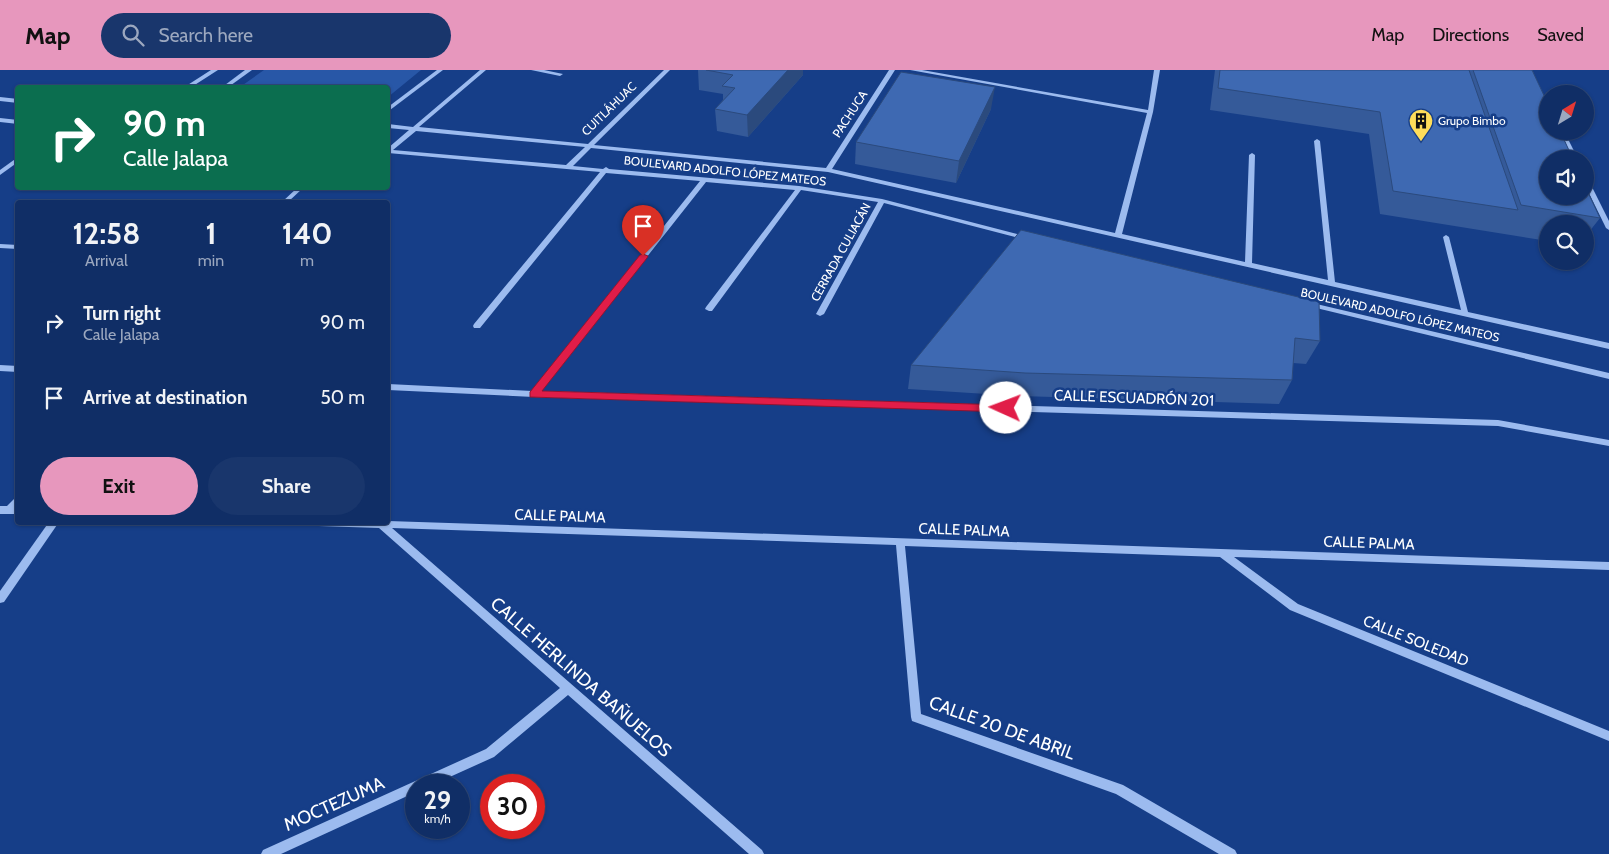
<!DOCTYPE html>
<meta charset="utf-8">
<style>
:root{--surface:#102e66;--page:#19366c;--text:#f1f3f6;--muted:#9ca8bf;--line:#304a7a;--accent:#e797bd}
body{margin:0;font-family:Cabin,sans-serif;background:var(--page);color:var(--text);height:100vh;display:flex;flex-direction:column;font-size:19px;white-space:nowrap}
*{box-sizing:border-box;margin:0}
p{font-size:16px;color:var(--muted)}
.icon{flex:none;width:28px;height:28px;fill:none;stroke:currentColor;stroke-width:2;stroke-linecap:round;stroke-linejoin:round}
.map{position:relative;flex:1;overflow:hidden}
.sheet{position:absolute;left:15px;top:130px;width:375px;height:325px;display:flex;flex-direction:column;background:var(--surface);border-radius:5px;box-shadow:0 1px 4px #0004,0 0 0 1px var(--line)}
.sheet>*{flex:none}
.top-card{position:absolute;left:15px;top:15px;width:375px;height:105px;border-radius:5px;box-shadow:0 1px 4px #0004,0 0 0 1px var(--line);background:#0b6e4f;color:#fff;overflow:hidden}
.needle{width:32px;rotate:38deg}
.controls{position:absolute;left:1539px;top:15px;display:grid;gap:10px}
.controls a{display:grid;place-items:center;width:55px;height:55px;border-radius:50%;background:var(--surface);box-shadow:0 1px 4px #0004,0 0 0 1px var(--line);font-size:25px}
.speed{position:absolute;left:405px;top:704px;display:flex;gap:10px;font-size:25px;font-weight:700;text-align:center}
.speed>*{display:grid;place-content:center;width:65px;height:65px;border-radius:50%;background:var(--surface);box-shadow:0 1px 4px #0004,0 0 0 1px var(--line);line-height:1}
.speed small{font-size:12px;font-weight:400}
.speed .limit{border:8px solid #d22;background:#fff;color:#111}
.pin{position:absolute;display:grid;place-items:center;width:42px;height:42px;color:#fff;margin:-51px -21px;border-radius:50% 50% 50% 0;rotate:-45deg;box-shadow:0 0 5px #0007}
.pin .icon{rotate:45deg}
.me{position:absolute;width:55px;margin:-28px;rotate:272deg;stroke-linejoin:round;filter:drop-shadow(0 0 4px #0008)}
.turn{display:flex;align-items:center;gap:18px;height:105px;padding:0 25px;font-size:22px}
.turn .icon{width:65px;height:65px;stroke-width:2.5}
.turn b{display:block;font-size:35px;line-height:42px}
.eta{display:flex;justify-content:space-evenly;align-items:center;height:85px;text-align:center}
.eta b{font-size:30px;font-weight:700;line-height:35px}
.action{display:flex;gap:10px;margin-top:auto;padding:10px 25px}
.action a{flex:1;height:58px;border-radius:30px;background:var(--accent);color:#111;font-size:20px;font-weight:700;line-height:58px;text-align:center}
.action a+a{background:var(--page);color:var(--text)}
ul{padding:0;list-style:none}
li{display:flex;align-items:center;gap:15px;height:75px;padding:0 25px}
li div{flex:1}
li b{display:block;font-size:19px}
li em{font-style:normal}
header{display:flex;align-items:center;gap:30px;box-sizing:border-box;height:70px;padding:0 25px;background:var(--accent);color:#111}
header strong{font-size:24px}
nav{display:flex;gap:28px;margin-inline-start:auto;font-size:18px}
.search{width:350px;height:45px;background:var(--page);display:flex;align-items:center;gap:12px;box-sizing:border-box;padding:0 18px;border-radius:28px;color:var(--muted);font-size:19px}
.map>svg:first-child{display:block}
.green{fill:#2857a7}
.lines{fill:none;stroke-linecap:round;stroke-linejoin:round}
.minor{fill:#9cbbef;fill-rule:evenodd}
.wall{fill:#355a99}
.shaded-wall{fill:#2b4a7d}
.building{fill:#3e69b2;stroke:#2b4a7d}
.route{fill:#e11d48;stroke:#92132f}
.labels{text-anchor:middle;stroke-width:5;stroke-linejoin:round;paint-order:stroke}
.far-street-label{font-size:12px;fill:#fff;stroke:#163e88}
.far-poi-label{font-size:12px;fill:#fff;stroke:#163e88;text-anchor:start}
.street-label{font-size:15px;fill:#fff;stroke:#163e88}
.near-street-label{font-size:18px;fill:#fff;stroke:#163e88}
</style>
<header>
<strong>Map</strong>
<div class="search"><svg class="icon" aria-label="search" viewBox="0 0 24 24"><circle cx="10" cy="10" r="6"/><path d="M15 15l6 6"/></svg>Search here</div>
<nav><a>Map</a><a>Directions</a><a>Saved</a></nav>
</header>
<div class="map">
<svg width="1609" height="784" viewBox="0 0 1609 784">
<rect width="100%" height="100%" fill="#163e88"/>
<polygon class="green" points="264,0 421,0 388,27 388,18 240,17"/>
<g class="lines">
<g class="minor">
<polygon points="211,0 218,0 190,18 183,18"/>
<polygon points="245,0 252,0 227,18 221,18"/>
<polygon points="437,0 443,0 390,40 388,41 388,37"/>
<path d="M 480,0 L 486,0 L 419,57 L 588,74 L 664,0 L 670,0 L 594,75 L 826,98 L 889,0 L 895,0 L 832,99 L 1115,163 L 1147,43 L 910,0 L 922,0 L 1148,40 L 1154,0 L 1160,0 L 1153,42 L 1122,164 L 1245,192 L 1249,85 L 1252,83 L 1255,85 L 1252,193 L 1328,210 L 1314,71 L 1317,69 L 1320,71 L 1335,212 L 1461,240 L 1443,167 L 1446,165 L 1449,167 L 1468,242 L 1609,273 L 1609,279 L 828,102 L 591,78 L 573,96 L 603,99 L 606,97 L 609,99 L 799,116 L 882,129 L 1029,167 L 1030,168 L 1027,170 L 884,133 L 824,244 L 820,246 L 816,244 L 878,132 L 801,120 L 712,241 L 709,241 L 705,239 L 706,237 L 795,120 L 706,112 L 541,321 L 1498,350 L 1609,370 L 1609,376 L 1498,356 L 534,327 L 388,320 L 388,314 L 532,321 L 700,111 L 606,103 L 480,258 L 474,258 L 473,256 L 474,254 L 600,102 L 388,83 L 388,78 L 409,60 L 388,58 L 388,54 L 413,57 ZM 416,61 L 585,77 L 566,95 L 393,80 Z"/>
<polygon points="531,0 544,0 563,4 560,6"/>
<polygon points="0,27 18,29 18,33 0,31"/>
<polygon points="0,48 18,50 18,54 0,52"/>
<polygon points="1558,61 1564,61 1578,89 1572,89"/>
<polygon points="18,87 18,92 0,105 0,100"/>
<polygon points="1585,107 1588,109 1609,151 1609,160 1606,158 1585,115"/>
<polygon points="297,118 303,118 288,132 282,132"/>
<polygon points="0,174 18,175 18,179 0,178"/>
<polygon points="1305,232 1308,232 1609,303 1609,309 1308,236 1304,234"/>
<polygon points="0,295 18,296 18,302 0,301"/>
<polygon points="18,427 18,444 0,444 0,436 7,436 15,428"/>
<polygon points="388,451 1609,492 1609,500 1234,487 1298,534 1609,661 1609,671 1290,540 1220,487 905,476 921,644 1123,715 1235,780 1237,784 1219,784 1116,724 912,651 911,647 896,475 392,458 762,780 764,784 749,784 568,625 494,687 432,715 416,715 416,722 281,784 261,784 263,780 486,679 560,618 379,458 319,456 315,452 388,452"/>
<polygon points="49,452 59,452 4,532 0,533 0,521"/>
</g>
</g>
<g class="wall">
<polygon points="698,0 803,0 803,5 748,67 717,61 715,39 723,30 723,24 699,20"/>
<polygon points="1215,0 1532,0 1600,148 1585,167 1585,154 1548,154 1548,171 1380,144 1369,64 1210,40"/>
<polygon points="991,39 956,113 855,94 856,72"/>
<polygon points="1319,232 1320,271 1306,294 1293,293 1292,310 1279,334 1020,326 908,319 911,295"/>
</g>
<g class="shaded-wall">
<polygon points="788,0 803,0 803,5 748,67 747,45"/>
<polygon points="995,17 991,39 956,113 959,91"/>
</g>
<g class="building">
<polygon points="706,0 788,0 747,45 715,39 735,18 722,16 733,5"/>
<polygon points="1220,0 1469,0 1518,140 1393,121 1380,42 1218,18"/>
<polygon points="1473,0 1532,0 1548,34 1548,61 1560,61 1573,89 1548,89 1548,126 1585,126 1585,116 1600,148 1521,135"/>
<polygon points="901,2 995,17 959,91 856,72"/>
<polygon points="1021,160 1319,232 1320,271 1295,268 1292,310 1025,303 911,295"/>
</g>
<polygon class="route" points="643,184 648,186 647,188 542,321 1006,335 1012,338 1006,342 530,327 530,322 640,185"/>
<defs>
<symbol id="building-pin" viewBox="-11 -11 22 30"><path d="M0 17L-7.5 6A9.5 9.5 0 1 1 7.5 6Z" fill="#ffdd5a" stroke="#163e88"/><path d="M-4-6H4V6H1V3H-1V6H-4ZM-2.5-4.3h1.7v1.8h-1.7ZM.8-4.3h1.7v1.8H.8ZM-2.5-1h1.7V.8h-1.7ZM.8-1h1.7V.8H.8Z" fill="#111"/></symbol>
</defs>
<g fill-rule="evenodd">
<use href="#building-pin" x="1407" y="37" width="28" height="38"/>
</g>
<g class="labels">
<g class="far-street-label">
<text transform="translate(609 39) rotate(-44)" y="4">CUITLÁHUAC</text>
<text transform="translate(850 44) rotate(-57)" y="4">PACHUCA</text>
<text transform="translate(725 101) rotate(6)" y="4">BOULEVARD ADOLFO LÓPEZ MATEOS</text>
<text transform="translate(841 182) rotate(-61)" y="4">CERRADA CULIACÁN</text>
<text transform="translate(1400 245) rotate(13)" y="4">BOULEVARD ADOLFO LÓPEZ MATEOS</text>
</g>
<g class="far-poi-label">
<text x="1438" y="55">Grupo Bimbo</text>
</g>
<g class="street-label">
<text transform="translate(1134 328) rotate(2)" y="5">CALLE ESCUADRÓN 201</text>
<text transform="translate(560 446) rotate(2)" y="5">CALLE PALMA</text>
<text transform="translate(964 460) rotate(2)" y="5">CALLE PALMA</text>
<text transform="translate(1369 473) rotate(2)" y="5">CALLE PALMA</text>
<text transform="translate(1416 571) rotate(22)" y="5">CALLE SOLEDAD</text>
</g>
<g class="near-street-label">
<text transform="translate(581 607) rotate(41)" y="6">CALLE HERLINDA BAÑUELOS</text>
<text transform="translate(1002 658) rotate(20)" y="6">CALLE 20 DE ABRIL</text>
<text transform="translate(334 734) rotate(-24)" y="6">MOCTEZUMA</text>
</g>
</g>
</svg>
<div class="controls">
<a><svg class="needle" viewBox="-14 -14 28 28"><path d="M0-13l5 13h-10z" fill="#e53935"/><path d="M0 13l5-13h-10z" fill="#9ca8bf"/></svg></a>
<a><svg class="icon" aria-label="sound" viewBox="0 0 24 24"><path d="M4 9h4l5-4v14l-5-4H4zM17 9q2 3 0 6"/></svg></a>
<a><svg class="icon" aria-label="search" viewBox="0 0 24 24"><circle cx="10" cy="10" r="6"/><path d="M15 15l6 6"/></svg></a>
</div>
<div class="speed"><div>29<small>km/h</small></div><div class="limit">30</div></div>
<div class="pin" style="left:643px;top:186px;background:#d93025"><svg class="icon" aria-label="arrive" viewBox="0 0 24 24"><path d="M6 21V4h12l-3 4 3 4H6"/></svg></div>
<svg class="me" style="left:1006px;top:338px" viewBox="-20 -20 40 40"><circle r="19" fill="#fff"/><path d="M0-13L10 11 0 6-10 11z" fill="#e11d48"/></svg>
<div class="top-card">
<div class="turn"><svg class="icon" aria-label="right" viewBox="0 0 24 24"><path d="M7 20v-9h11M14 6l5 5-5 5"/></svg><div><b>90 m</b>Calle Jalapa</div></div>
</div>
<section class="sheet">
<div class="eta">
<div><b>12:58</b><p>Arrival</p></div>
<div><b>1</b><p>min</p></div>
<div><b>140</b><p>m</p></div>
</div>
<ul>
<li><svg class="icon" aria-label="right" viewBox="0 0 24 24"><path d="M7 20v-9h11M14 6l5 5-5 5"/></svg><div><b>Turn right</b><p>Calle Jalapa</p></div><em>90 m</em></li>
<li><svg class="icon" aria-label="arrive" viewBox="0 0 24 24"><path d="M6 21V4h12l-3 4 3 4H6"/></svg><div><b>Arrive at destination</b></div><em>50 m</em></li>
</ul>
<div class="action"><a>Exit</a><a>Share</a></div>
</section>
</div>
